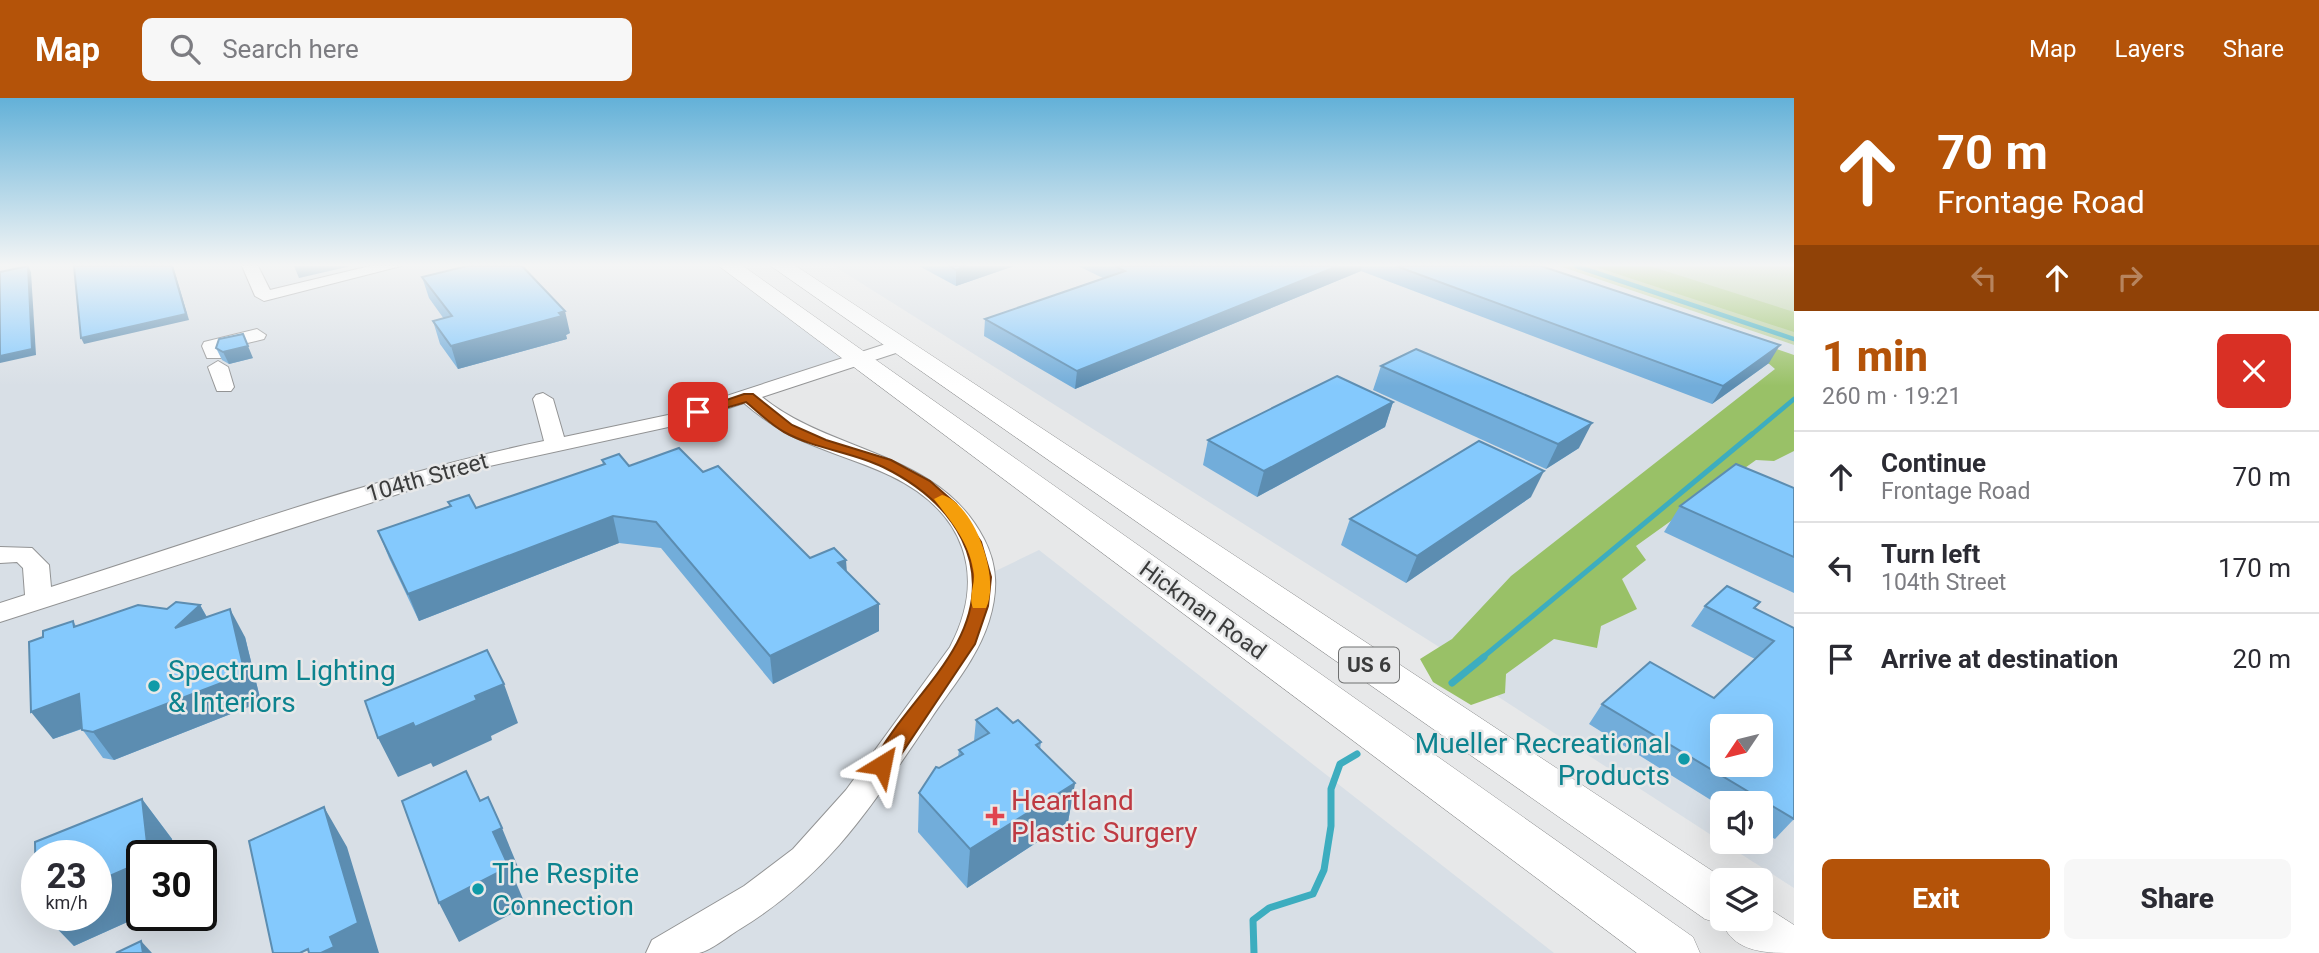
<!DOCTYPE html>
<meta charset="utf-8">
<style>
:root{--surface:#fff;--page:#f7f7f7;--text:#2b2b33;--muted:#7c7c81;--line:#e1e1e2;--accent:#b45309}
body{margin:0;font-family:Roboto,sans-serif;background:var(--page);color:var(--text);height:100vh;display:flex;flex-direction:column;font-size:26px;white-space:nowrap}
*{box-sizing:border-box;margin:0}
p{font-size:23px;color:var(--muted)}
.icon{flex:none;width:38px;height:38px;fill:none;stroke:currentColor;stroke-width:2;stroke-linecap:round;stroke-linejoin:round}
.map{position:relative;flex:1;overflow:hidden}
.sheet{display:flex;flex-direction:column;background:var(--surface);width:525px}
.sheet>*{flex:none}
.banner{background:#b45309;color:#fff;overflow:hidden}
.needle{width:46px;rotate:235deg}
.fabs{position:absolute;left:1710px;top:616px;display:grid;gap:14px}
.fabs a{display:grid;place-items:center;width:63px;height:63px;border-radius:10px;background:var(--surface);box-shadow:0 7px 28px #0002;font-size:35px}
.speed{position:absolute;left:21px;top:742px;display:flex;gap:14px;font-size:35px;font-weight:700;text-align:center}
.speed>*{display:grid;place-content:center;width:91px;height:91px;border-radius:50%;background:var(--surface);box-shadow:0 7px 28px #0002;line-height:1}
.speed small{font-size:18px;font-weight:400}
.speed .limit{border:4px solid #111;border-radius:10px;background:#fff;color:#111}
.pin{position:absolute;display:grid;place-items:center;width:60px;height:60px;color:#fff;margin:-30px;border-radius:14px;box-shadow:0 4px 10px #0006}
.me{position:absolute;width:77px;margin:-38px;rotate:35deg;stroke-linejoin:round;filter:drop-shadow(0 0 5px #0008)}
.turn{display:flex;align-items:center;gap:24px;height:147px;padding:0 28px;font-size:32px}
.turn .icon{width:91px;height:91px;stroke-width:2.5}
.turn b{display:block;font-size:49px;line-height:60px}
.lanes{display:flex;align-items:center;height:66px;padding:0 28px;background:#0003;justify-content:center;gap:35px;direction:ltr}
.lanes .off{opacity:.35}
.round{display:grid;place-items:center;flex:none;width:74px;height:74px;border-radius:10px;background:var(--page)}
.head{display:flex;align-items:center;justify-content:space-between;height:119px;padding:0 28px}
h1{font-size:42px;font-weight:800;line-height:52px;color:var(--accent)}
.cta{display:flex;gap:14px;margin-top:auto;padding:14px 28px}
.cta a{flex:1;height:80px;border-radius:10px;background:var(--accent);color:#fff;font-size:28px;font-weight:800;line-height:80px;text-align:center}
.cta a+a{background:var(--page);color:var(--text)}
ul{padding:0;list-style:none}
li{display:flex;align-items:center;gap:21px;height:91px;padding:0 28px;border-top:2px solid var(--line)}
li div{flex:1}
li b{display:block;font-size:26px}
li em{font-style:normal}
header{display:flex;align-items:center;gap:42px;box-sizing:border-box;height:98px;padding:0 35px;background:var(--accent);color:#fff}
header strong{font-size:33px}
nav{display:flex;gap:38px;margin-inline-start:auto;font-size:24px}
.search{width:490px;height:63px;background:var(--page);display:flex;align-items:center;gap:18px;box-sizing:border-box;padding:0 24px;border-radius:10px;color:var(--muted);font-size:26px}
main{display:flex;flex:1;min-height:0}
.map>svg:first-child{display:block}
.built{fill:#d8dfe6;fill-rule:evenodd}
.green{fill:#b3cc98}
.forest{fill:#99c167}
.lines{fill:none;stroke-linecap:round;stroke-linejoin:round}
.stream-far2{stroke:#3dadbf;stroke-width:4.5}
.stream-far1{stroke:#3dadbf;stroke-width:5}
.stream{stroke:#3dadbf;stroke-width:7}
.minor-casing{stroke:#929394;stroke-width:2}
.major-casing{stroke:#929394;stroke-width:1}
.minor{fill:#fff;fill-rule:evenodd}
.major{fill:#fff;fill-rule:evenodd}
.wall{fill:#72adda}
.shaded-wall{fill:#5c8db1}
.building{fill:#84c9fd;stroke:#5c8db1;stroke-width:2;fill-rule:evenodd}
.route{fill:#b45309;stroke:#753606;stroke-width:2}
.slow{fill:#f59e0b}
.culture-dot{fill:#0f9aa8;stroke:#e7e8e9;stroke-width:2.5}
.health-dot{fill:#e0444e;stroke:#e7e8e9;stroke-width:2.5}
.labels{text-anchor:middle;stroke-width:5;stroke-linejoin:round;paint-order:stroke}
.shield{fill:#e7e8e9;stroke:#6f7070;stroke-width:2}
.shield-label{font-size:21px;font-weight:bold;fill:#3b3c3c}
.street-label{font-size:23px;fill:#3b3c3c;stroke:#e7e8e9}
.near-culture-label{font-size:28px;fill:#0d838f;stroke:#e7e8e9;text-anchor:start}
.near-health-label{font-size:28px;fill:#be3a42;stroke:#e7e8e9;text-anchor:start}
</style>
<header>
<strong>Map</strong>
<div class="search"><svg class="icon" aria-label="search" viewBox="0 0 24 24"><circle cx="10" cy="10" r="6"/><path d="M15 15l6 6"/></svg>Search here</div>
<nav><a>Map</a><a>Layers</a><a>Share</a></nav>
</header>
<main>
<div class="map">
<svg width="1794" height="855" viewBox="0 0 1794 855">
<rect width="100%" height="100%" fill="#e7e8e9"/>
<g class="built">
<path d="M 0,168 L 729,168 L 858,261 L 749,299 L 865,357 L 950,409 L 983,479 L 1039,452 L 1554,855 L 0,855 ZM 37,758 L 96,758 L 96,817 L 37,817 ZM 142,758 L 201,758 L 201,817 L 142,817 Z"/>
<path d="M 834,168 L 1559,168 L 1794,247 L 1794,790 L 1722,744 L 1760,744 L 1760,705 L 1722,705 L 1722,744 L 1463,576 L 1471,569 ZM 1722,628 L 1760,628 L 1760,667 L 1722,667 Z"/>
</g>
<polygon class="green" points="1559,168 1794,168 1794,247"/>
<g class="forest">
<path d="M 1538,168 L 1794,257 L 1794,353 L 1774,363 L 1756,362 L 1636,448 L 1646,462 L 1622,481 L 1637,511 L 1601,528 L 1597,550 L 1554,541 L 1506,576 L 1505,595 L 1471,607 L 1433,584 L 1420,561 L 1452,541 L 1511,478 L 1775,271 C 1759,250 1576,184 1538,168 Z"/>
<polygon points="1593,168 1650,168 1794,214 1794,234"/>
</g>
<g class="lines">
<g class="stream-far2">
<polyline points="1576,168 1794,241"/>
<polyline points="1750,338 1794,301"/>
</g>
<polyline class="stream-far1" points="1482,560 1752,336"/>
<g class="stream">
<polyline points="1452,585 1484,559"/>
<polyline points="1254,855 1253,822 1269,810 1313,796 1324,772 1331,728 1331,691 1340,666 1357,656"/>
</g>
<defs>
<g id="minor">
<polygon points="242,168 258,168 270,192 370,168 401,168 264,203 255,198"/>
<polygon points="257,231 266,237 264,241 222,251 221,260 207,260 202,248 204,244"/>
<path d="M 898,242 L 905,244 L 907,248 L 905,252 L 762,299 C 832,356 939,353 984,441 C 998,468 998,494 989,523 C 977,561 951,590 930,622 C 871,708 831,775 740,831 C 728,838 712,852 699,855 C 683,855 662,855 646,855 L 652,842 L 744,788 L 793,751 L 846,692 L 950,549 C 988,477 964,413 891,378 C 858,362 821,353 788,336 C 772,327 758,317 744,305 L 673,328 L 476,371 L 0,524 L 0,505 L 25,497 L 23,470 L 17,464 L 0,465 L 0,449 L 32,450 L 49,467 L 51,489 C 214,437 376,378 544,343 L 533,301 L 536,297 L 543,295 L 553,301 L 564,339 L 668,317 Z"/>
<polygon points="218,263 228,269 234,289 231,293 217,293 208,269"/>
</g>
<g id="major">
<polygon points="719,168 743,168 1693,839 1700,855 1637,855"/>
<path d="M 771,168 L 796,168 L 1726,782 L 1722,782 L 1722,821 L 1760,821 L 1760,805 L 1794,827 L 1794,855 C 1767,855 1736,855 1723,827 L 1705,821 Z"/>
</g>
</defs>
<use href="#minor" class="minor-casing"/>
<use href="#major" class="major-casing"/>
<use href="#minor" class="minor"/>
<use href="#major" class="major"/>
</g>
<g class="wall">
<polygon points="919,168 1014,168 956,188"/>
<polygon points="1078,168 1541,168 1769,265 1712,306 1361,173 1075,291 984,238 985,221 1103,180"/>
<polygon points="422,179 570,235 566,237 567,241 458,271 440,246 433,223 444,221 429,200"/>
<polygon points="216,250 253,260 229,266 222,262"/>
<polygon points="1381,268 1579,350 1546,371 1373,292"/>
<polygon points="1393,304 1385,329 1257,399 1203,367 1208,342"/>
<polygon points="602,362 629,368 703,374 810,460 847,474 879,506 879,533 773,586 661,450 619,445 419,523 389,460 378,433 450,409 448,404 476,410 603,367"/>
<polygon points="1794,390 1794,495 1664,434 1680,408"/>
<polygon points="1531,399 1406,485 1341,447 1350,421"/>
<polygon points="1760,504 1755,510 1794,530 1794,721 1775,741 1760,733 1760,705 1722,705 1722,709 1589,626 1602,606 1714,600 1755,561 1691,528 1705,508"/>
<polygon points="200,507 207,519 245,539 261,604 114,662 103,660 82,631 53,641 43,539 73,523 76,528"/>
<polygon points="976,622 1013,625 1041,644 1040,652 1075,685 1068,724 967,790 918,734 919,695 939,670 958,659 959,652 974,643"/>
<polygon points="142,701 172,741 174,758 142,758 142,817 143,817 74,848 44,817 96,817"/>
</g>
<g class="shaded-wall">
<polygon points="28,168 31,174 36,257 0,265 0,258"/>
<polygon points="172,168 173,168 189,222 84,246 81,240"/>
<polygon points="294,168 351,168 299,180"/>
<polygon points="967,168 1014,168 956,188 956,172"/>
<polygon points="1338,168 1362,168 1361,173 1075,291 1077,273"/>
<polygon points="565,213 570,235 566,237 567,241 458,271 451,248"/>
<polygon points="243,236 253,260 229,266 223,254"/>
<polygon points="1780,247 1769,265 1712,306 1723,288"/>
<polygon points="1393,304 1385,329 1257,399 1264,373"/>
<polygon points="1592,325 1579,350 1546,371 1558,346"/>
<polygon points="1544,373 1531,399 1406,485 1417,458"/>
<polygon points="613,418 619,445 419,523 408,496"/>
<polygon points="846,462 848,488 838,465"/>
<polygon points="879,506 879,533 773,586 770,558"/>
<polygon points="200,507 215,534 175,530"/>
<polygon points="230,511 245,539 261,604 114,662 93,634"/>
<polygon points="504,586 518,625 491,638 492,642 433,669 431,665 398,679 378,640"/>
<polygon points="79,596 100,624 53,641 31,614"/>
<polygon points="1075,685 1068,724 967,790 970,751"/>
<polygon points="142,701 172,741 174,758 147,758 147,745"/>
<polygon points="324,709 347,749 379,855 321,855 330,839"/>
<polygon points="502,730 518,769 511,773 526,808 459,844 439,805 493,734"/>
<polygon points="142,763 142,781 134,771"/>
<polygon points="130,769 142,783 142,817 143,817 74,848 44,817 96,817 96,784"/>
<polygon points="141,843 152,855 143,855"/>
</g>
<g class="building">
<polygon points="28,168 32,251 0,258 0,174"/>
<polygon points="74,168 172,168 186,216 81,240"/>
<polygon points="467,168 522,168 565,213 559,215 562,218 451,248 433,223 452,218 422,179"/>
<polygon points="950,168 967,168 956,172"/>
<polygon points="1115,168 1338,168 1077,273 985,221 1125,173"/>
<polygon points="1396,168 1541,168 1780,247 1723,288"/>
<polygon points="243,236 248,248 223,254 216,250 219,241"/>
<polygon points="1416,251 1592,325 1558,346 1381,268"/>
<polygon points="1337,278 1393,304 1264,373 1208,342"/>
<polygon points="1479,343 1544,373 1417,458 1350,421"/>
<polygon points="679,350 703,374 718,368 810,460 834,450 846,462 838,465 879,506 770,558 656,424 613,418 408,496 378,433 451,408 448,404 469,397 476,410 605,366 602,362 619,356 629,368"/>
<polygon points="1736,366 1794,390 1794,459 1680,408"/>
<path d="M 1727,488 L 1760,504 L 1754,510 L 1794,530 L 1794,721 L 1602,606 L 1650,564 L 1714,600 L 1774,543 L 1705,508 ZM 1722,628 L 1760,628 L 1760,667 L 1722,667 Z"/>
<polygon points="176,504 200,507 175,530 230,511 245,576 93,634 82,632 79,596 31,614 29,544 43,539 43,533 73,523 74,529 138,507 167,511"/>
<polygon points="487,552 504,586 475,598 477,602 415,629 413,625 378,640 365,603"/>
<polygon points="997,610 1013,625 1018,622 1041,644 1036,647 1075,685 970,751 919,695 936,669 939,670 963,656 959,652 989,635 976,622"/>
<polygon points="466,673 480,703 488,699 502,730 493,734 509,769 439,805 402,703"/>
<polygon points="142,701 147,745 157,748 147,758 142,758 142,763 134,771 130,769 96,784 96,758 37,758 36,809 35,744"/>
<polygon points="324,709 358,825 330,839 334,849 321,855 309,855 308,851 300,855 273,855 249,743"/>
<polygon points="141,843 143,855 116,855"/>
</g>
<linearGradient id="sky" x2="0" y2="1"><stop stop-color="#63b1d8"/><stop offset="0.58" stop-color="#f4f5f5"/><stop offset="1" stop-color="#f4f5f5" stop-opacity="0"/></linearGradient>
<rect width="1794" height="288" fill="url(#sky)"/>
<path class="route" d="M 744,296 L 753,296 L 792,327 L 826,342 L 891,362 L 930,383 L 956,406 L 981,444 L 991,479 L 988,508 L 975,546 L 890,673 L 882,675 L 875,673 L 872,667 C 894,623 934,588 957,545 C 998,468 954,404 883,369 C 852,354 815,351 784,334 C 770,326 758,314 746,304 L 698,318 L 691,314 Z"/>
<path class="slow" d="M 942,397 C 974,405 1001,481 986,510 L 973,510 C 968,499 975,487 974,476 C 970,445 952,425 934,401 Z"/>
<g class="culture-dot">
<circle cx="154" cy="588" r="7"/>
<circle cx="1684" cy="661" r="7"/>
<circle cx="478" cy="791" r="7"/>
</g>
<path class="health-dot" d="M991.5 707.5h7v7h7v7h-7v7h-7v-7h-7v-7h7z"/>
<g class="labels">
<rect class="shield" x="1339" y="549.5" width="60" height="35" rx="5"/>
<g class="shield-label">
<text x="1369" y="574">US 6</text>
</g>
<g class="street-label">
<text transform="translate(427 379) rotate(-16)" y="8">104th Street</text>
<text transform="translate(1203 512) rotate(36)" y="8">Hickman Road</text>
</g>
<g class="near-culture-label">
<text x="168" y="582">Spectrum Lighting<tspan x="168" dy="32">&amp; Interiors</tspan></text>
<text x="1670" y="655" text-anchor="end">Mueller Recreational<tspan x="1670" dy="32">Products</tspan></text>
<text x="492" y="785">The Respite<tspan x="492" dy="32">Connection</tspan></text>
</g>
<g class="near-health-label">
<text x="1011" y="712">Heartland<tspan x="1011" dy="32">Plastic Surgery</tspan></text>
</g>
</g>
</svg>
<div class="fabs">
<a><svg class="needle" viewBox="-14 -14 28 28"><path d="M0-13l5 13h-10z" fill="#e53935"/><path d="M0 13l5-13h-10z" fill="#7c7c81"/></svg></a>
<a><svg class="icon" aria-label="sound" viewBox="0 0 24 24"><path d="M4 9h4l5-4v14l-5-4H4zM17 9q2 3 0 6"/></svg></a>
<a><svg class="icon" aria-label="layers" viewBox="0 0 24 24"><path d="M12 4l9 5-9 5-9-5zM3 14l9 5 9-5"/></svg></a>
</div>
<div class="speed"><div>23<small>km/h</small></div><div class="limit">30</div></div>
<div class="pin" style="left:698px;top:314px;background:#d93025"><svg class="icon" aria-label="arrive" viewBox="0 0 24 24"><path d="M6 21V4h12l-3 4 3 4H6"/></svg></div>
<svg class="me" style="left:882px;top:667px" viewBox="-20 -20 40 40"><path d="M0-17L14 15 0 8-14 15z" fill="#b45309" stroke="#fff" stroke-width="4"/></svg>
</div>
<section class="sheet">
<div class="banner">
<div class="turn"><svg class="icon" aria-label="ahead" viewBox="0 0 24 24"><path d="M12 20V5M6 11l6-6 6 6"/></svg><div><b>70 m</b>Frontage Road</div></div>
<div class="lanes"><svg class="icon off" aria-label="left" viewBox="0 0 24 24"><path d="M17 20v-9H6M10 6l-5 5 5 5"/></svg><svg class="icon" aria-label="ahead" viewBox="0 0 24 24"><path d="M12 20V5M6 11l6-6 6 6"/></svg><svg class="icon off" aria-label="right" viewBox="0 0 24 24"><path d="M7 20v-9h11M14 6l5 5-5 5"/></svg></div>
</div>
<div class="head"><div><h1>1 min</h1><p>260 m · 19:21</p></div><a class="round" style="background:#d93025;color:#fff"><svg class="icon" aria-label="close" viewBox="0 0 24 24"><path d="M6 6l12 12M18 6L6 18"/></svg></a></div>
<ul>
<li><svg class="icon" aria-label="ahead" viewBox="0 0 24 24"><path d="M12 20V5M6 11l6-6 6 6"/></svg><div><b>Continue</b><p>Frontage Road</p></div><em>70 m</em></li>
<li><svg class="icon" aria-label="left" viewBox="0 0 24 24"><path d="M17 20v-9H6M10 6l-5 5 5 5"/></svg><div><b>Turn left</b><p>104th Street</p></div><em>170 m</em></li>
<li><svg class="icon" aria-label="arrive" viewBox="0 0 24 24"><path d="M6 21V4h12l-3 4 3 4H6"/></svg><div><b>Arrive at destination</b></div><em>20 m</em></li>
</ul>
<div class="cta"><a>Exit</a><a>Share</a></div>
</section>
</main>
